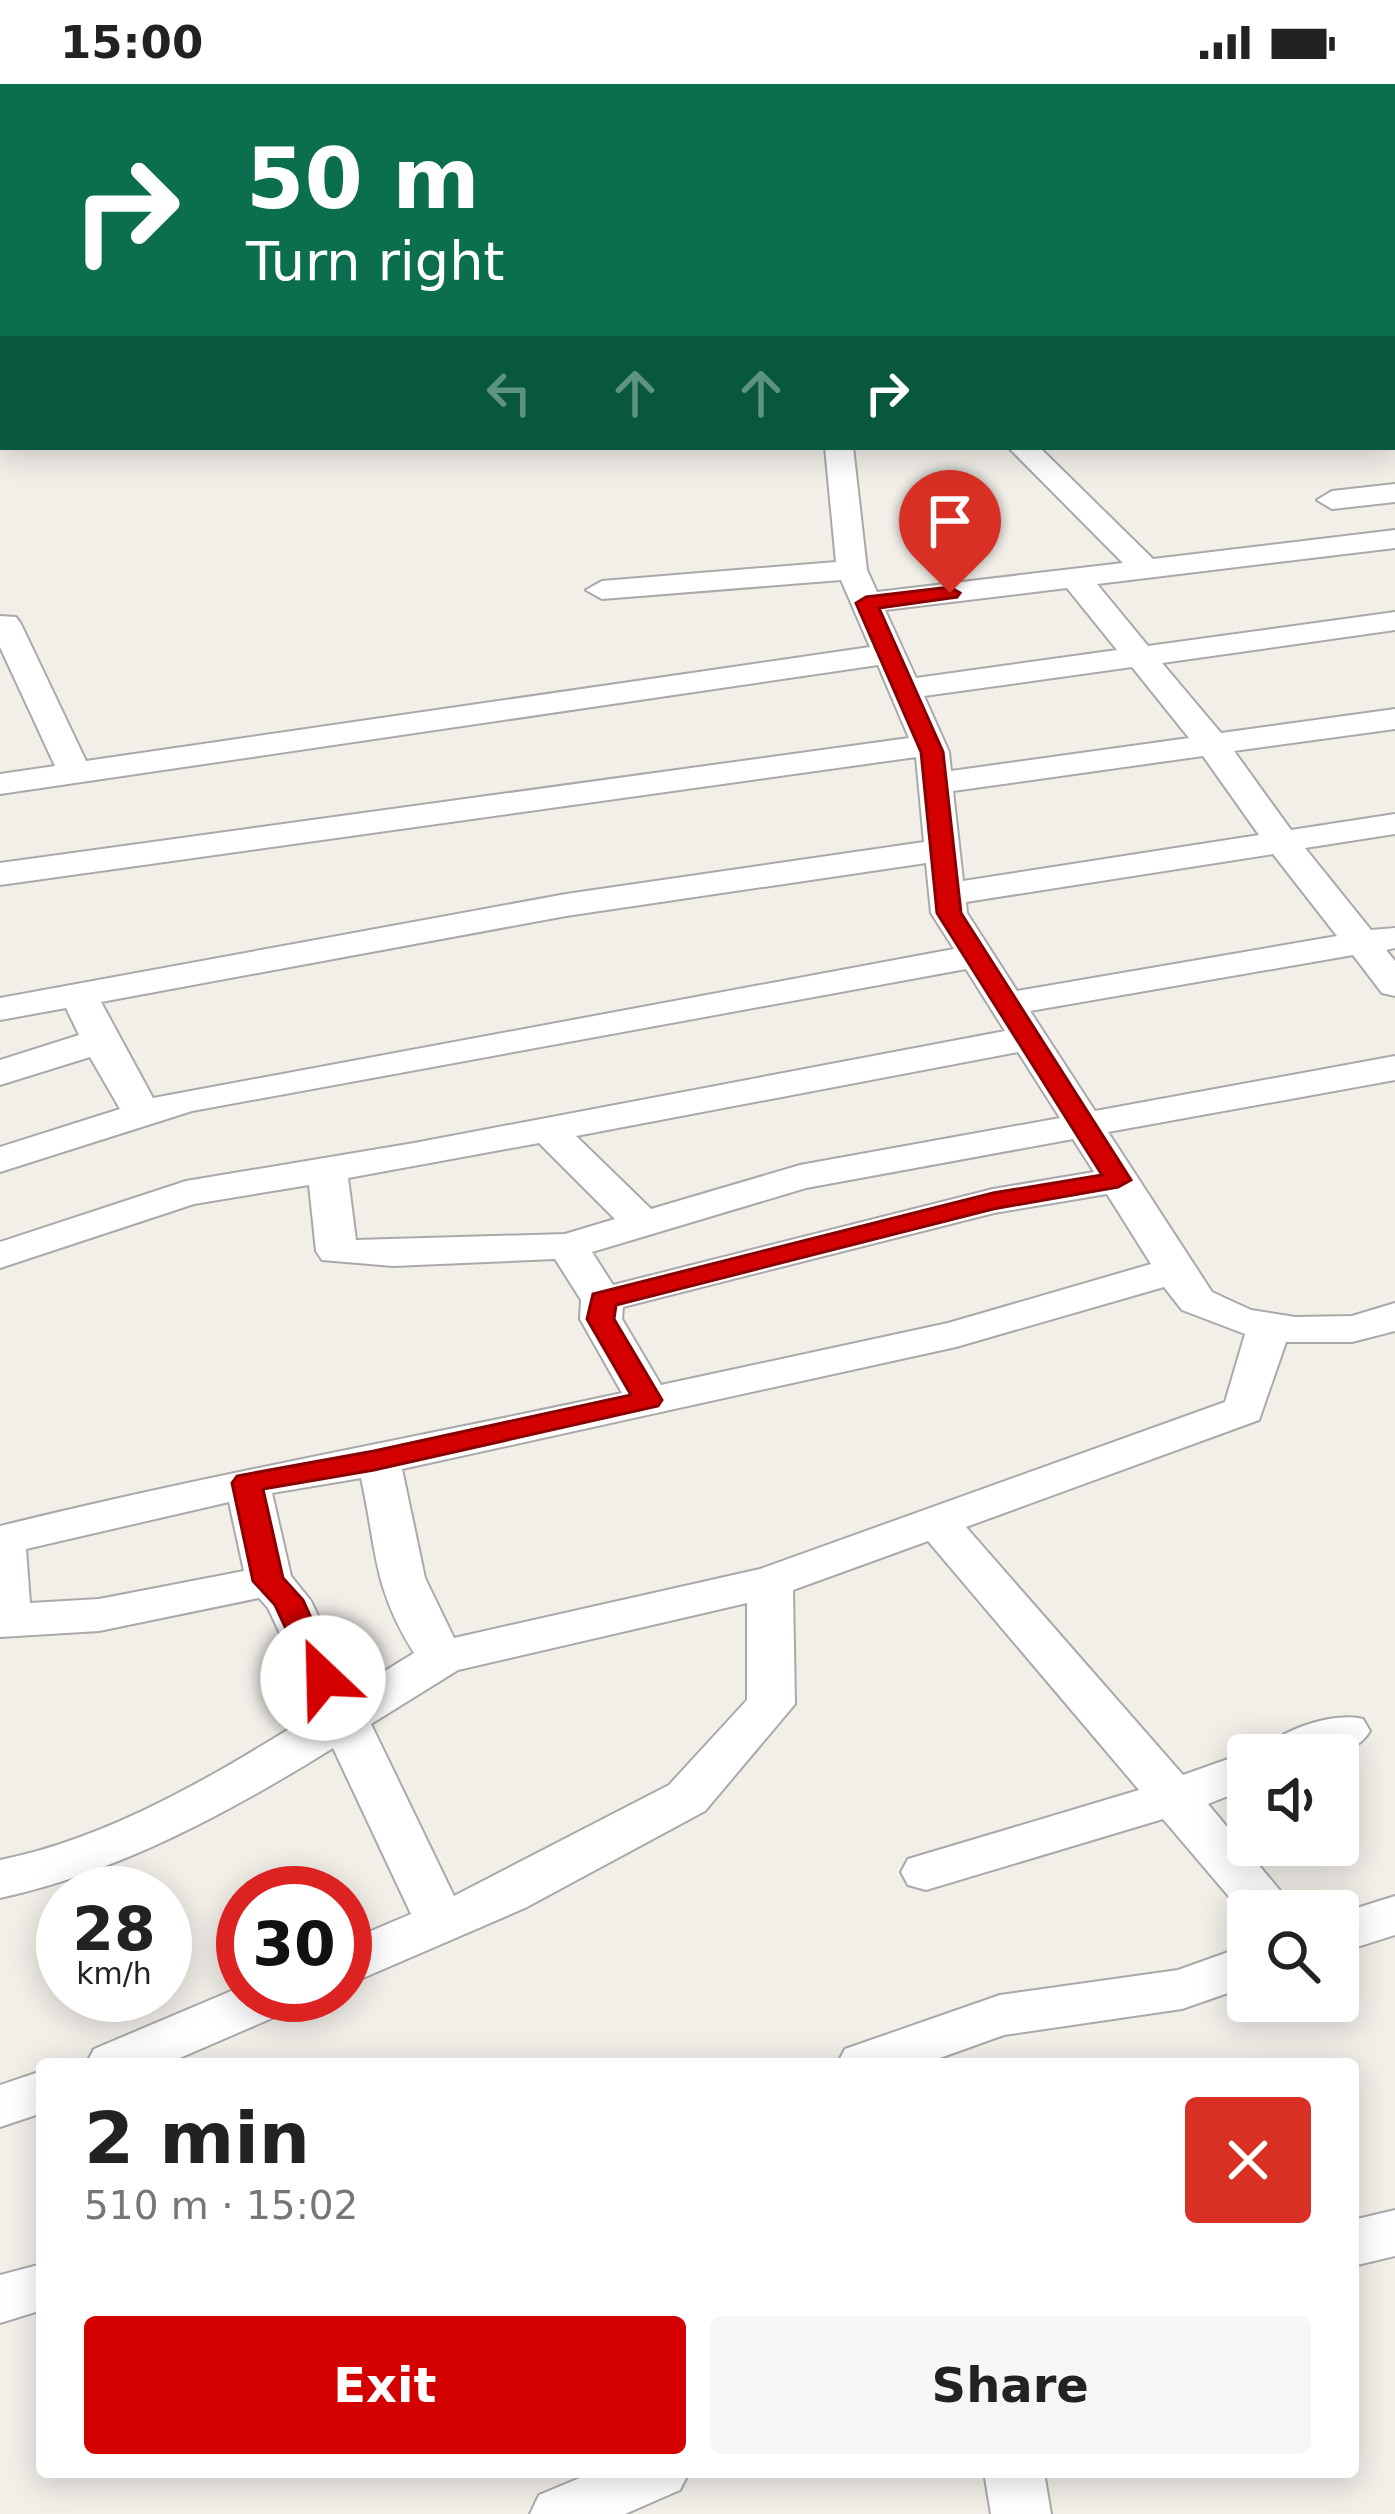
<!DOCTYPE html>
<meta charset="utf-8">
<style>
:root{--surface:#fff;--page:#f6f6f6;--text:#222;--muted:#767676;--accent:#d40000}
body{margin:0;font-family:"DejaVu Sans",sans-serif;background:var(--page);color:var(--text);height:100vh;display:flex;flex-direction:column;font-size:45px;white-space:nowrap}
*{box-sizing:border-box;margin:0}
p{font-size:39px;color:var(--muted)}
.icon{flex:none;width:66px;height:66px;fill:none;stroke:currentColor;stroke-width:2;stroke-linecap:round;stroke-linejoin:round}
.map{position:relative;flex:1;overflow:hidden}
.side{position:absolute;left:36px;top:1974px;width:1323px;height:420px;display:flex;flex-direction:column;background:var(--surface);border-radius:12px;box-shadow:0 6px 30px #0003}
.side>*{flex:none}
.banner{position:absolute;left:0px;top:0px;width:1395px;height:366px;box-shadow:0 6px 30px #0003;background:#0b6e4f;color:#fff;overflow:hidden}
.buttons{position:absolute;left:1227px;top:1650px;display:grid;gap:24px}
.buttons a{display:grid;place-items:center;width:132px;height:132px;border-radius:12px;background:var(--surface);box-shadow:0 6px 30px #0003;font-size:60px}
.speed{position:absolute;left:36px;top:1782px;display:flex;gap:24px;font-size:60px;font-weight:700;text-align:center}
.speed>*{display:grid;place-content:center;width:156px;height:156px;border-radius:50%;background:var(--surface);box-shadow:0 6px 30px #0003;line-height:1}
.speed small{font-size:30px;font-weight:400}
.speed .limit{border:18px solid #d22;background:#fff;color:#111}
.pin{position:absolute;display:grid;place-items:center;width:102px;height:102px;color:#fff;margin:-123px -51px;border-radius:50% 50% 50% 0;rotate:-45deg;box-shadow:0 0 12px #0007}
.pin .icon{rotate:45deg}
.me{position:absolute;width:132px;margin:-66px;rotate:336deg;stroke-linejoin:round;filter:drop-shadow(0 0 9px #0008)}
.turn{display:flex;align-items:center;gap:42px;height:252px;padding:0 48px;font-size:54px}
.turn .icon{width:156px;height:156px;stroke-width:2.5}
.turn b{display:block;font-size:84px;line-height:102px}
.lanes{display:flex;align-items:center;height:114px;padding:0 48px;background:#0003;justify-content:center;gap:60px;direction:ltr}
.lanes .off{opacity:.35}
.round{display:grid;place-items:center;flex:none;width:126px;height:126px;border-radius:12px;background:var(--page)}
.headline{display:flex;align-items:center;justify-content:space-between;height:204px;padding:0 48px}
h1{font-size:72px;font-weight:700;line-height:90px}
.button{display:flex;gap:24px;margin-top:auto;padding:24px 48px}
.button a{flex:1;height:138px;border-radius:12px;background:var(--accent);color:#fff;font-size:48px;font-weight:700;line-height:138px;text-align:center}
.button a+a{background:var(--page);color:var(--text)}
.status{display:flex;justify-content:space-between;align-items:center;height:84px;padding:0 60px;background:var(--surface);direction:ltr}
.status svg{height:33px;fill:currentColor}
.map>svg:first-child{display:block}
.lines{fill:none;stroke-linecap:round;stroke-linejoin:round}
.street-casing{stroke:#a9a9a9;stroke-width:4}
.street{fill:#fff;fill-rule:evenodd}
.rail{stroke:#707070;stroke-width:6;stroke-dasharray:15 15;stroke-linecap:butt}
.route{fill:#d40000;stroke:#8a0000;stroke-width:3}
</style>
<div class="status"><b>15:00</b><svg viewBox="0 0 49 12"><path d="M0 12V9h3v3zM5 12V6h3v6zM10 12V3h3v9zM15 12V0h3v12zM26 1h20v11H26zM47 4h2v5h-2z"/></svg></div>
<div class="map">
<svg width="1395" height="2430" viewBox="0 0 1395 2430">
<rect width="100%" height="100%" fill="#f2efe9"/>
<g class="lines">
<defs>
<g id="street">
<polygon points="47,0 73,0 75,3 49,3"/>
<polygon points="634,0 661,0 663,3 636,3"/>
<polygon points="800,0 828,0 830,3 802,3"/>
<polygon points="1082,0 1107,0 1080,3"/>
<polygon points="0,220 3,221 3,237 0,236"/>
<polygon points="1392,280 1395,280 1392,298"/>
<polygon points="1395,331 1395,349 1392,350 1392,332"/>
<path d="M 825,363 L 853,363 L 867,486 L 877,508 L 1123,479 L 1008,363 L 1039,363 L 1153,475 L 1395,446 L 1395,464 L 1097,500 L 1148,562 L 1395,528 L 1395,546 L 1162,579 L 1221,649 L 1395,625 L 1395,645 L 1234,667 L 1291,746 L 1395,730 L 1395,750 L 1305,764 L 1371,846 L 1395,844 L 1395,864 L 1386,866 L 1395,877 L 1395,912 L 1382,909 L 1353,871 L 1030,927 L 1095,1027 L 1395,972 L 1395,996 L 1108,1048 L 1212,1208 L 1251,1226 L 1295,1233 L 1352,1232 L 1395,1219 L 1395,1247 L 1352,1258 L 1286,1258 L 1259,1336 L 966,1443 L 1183,1691 L 1248,1668 L 1259,1671 C 1275,1646 1336,1627 1363,1635 L 1370,1647 C 1349,1683 1285,1671 1248,1671 L 1248,1704 L 1208,1720 L 1297,1827 L 1248,1827 L 1248,1835 L 1163,1735 L 926,1806 L 908,1801 L 901,1788 L 908,1775 L 1139,1706 L 928,1457 L 793,1506 L 795,1620 L 705,1727 L 525,1824 L 363,1894 L 345,1900 L 345,1858 L 411,1830 L 333,1664 C 230,1728 120,1788 0,1814 L 0,1776 C 114,1753 218,1689 317,1628 L 268,1524 L 259,1514 L 99,1547 L 0,1553 L 0,1442 C 206,1391 415,1354 622,1309 L 580,1235 L 581,1216 L 555,1175 L 393,1182 L 322,1176 L 316,1167 L 309,1101 L 194,1120 L 0,1184 L 0,1158 L 186,1097 L 414,1059 L 1005,947 L 966,885 L 192,1027 L 0,1088 L 0,1063 L 120,1025 L 90,973 L 0,1001 L 0,976 L 79,951 L 66,924 L 0,936 L 0,914 L 566,810 L 924,758 L 916,673 L 0,801 L 0,779 L 909,654 L 878,581 L 0,710 L 0,690 L 55,682 L 0,563 L 0,532 L 16,533 L 21,540 L 86,677 L 870,563 L 841,496 L 602,515 L 586,506 L 602,497 L 836,478 ZM 1067,504 L 1117,566 L 916,594 L 885,526 ZM 1132,583 L 1189,654 L 951,687 L 949,668 L 924,612 ZM 1203,672 L 1259,751 L 963,797 L 953,707 ZM 1273,770 L 1337,852 L 1017,907 L 967,829 L 966,818 ZM 926,779 L 931,829 L 954,865 L 153,1014 L 101,918 L 566,832 ZM 1018,968 L 1060,1034 L 800,1081 L 651,1125 L 576,1052 ZM 1073,1055 L 1094,1088 L 993,1105 L 613,1201 L 592,1168 L 806,1104 ZM 539,1059 L 615,1135 L 565,1150 L 356,1156 L 348,1094 ZM 1107,1110 L 1151,1180 L 948,1239 L 661,1301 L 622,1235 L 623,1223 L 994,1129 ZM 1164,1203 L 1182,1226 L 1245,1250 L 1225,1318 L 760,1485 L 454,1554 L 425,1494 L 402,1385 L 956,1263 ZM 361,1394 C 377,1465 372,1502 414,1569 L 354,1606 L 311,1517 L 291,1492 L 272,1409 ZM 229,1418 L 244,1487 L 99,1515 L 30,1519 L 26,1465 ZM 747,1519 L 747,1616 L 669,1701 L 454,1812 L 371,1640 L 458,1586 Z"/>
<polygon points="1395,400 1395,418 1332,425 1317,416 1332,407"/>
<polygon points="1395,1812 1395,1851 1338,1869 1338,1830"/>
<polygon points="1248,1861 1248,1902 1182,1925 1004,1951 923,1980 837,1980 845,1965 1000,1911 1178,1886"/>
<polygon points="243,1902 243,1911 300,1911 293,1925 166,1980 86,1980 94,1965"/>
<polygon points="42,1987 42,2029 0,2043 0,2001"/>
<polygon points="1395,2126 1395,2172 1353,2182 1353,2136"/>
<polygon points="42,2180 42,2226 0,2239 0,2191"/>
<polygon points="594,2388 689,2388 680,2406 625,2430 530,2430 539,2411"/>
<polygon points="984,2388 1044,2388 1051,2430 991,2430"/>
</g>
</defs>
<use href="#street" class="street-casing"/>
<use href="#street" class="street"/>
<polyline class="rail" points="1160,0 1174,3"/>
</g>
<polygon class="route" points="950,503 960,509 957,513 879,524 943,668 961,829 1131,1096 1118,1103 993,1125 616,1221 614,1235 662,1316 658,1322 374,1386 263,1405 283,1494 303,1516 338,1594 334,1601 312,1601 275,1521 253,1497 232,1399 237,1392 374,1367 631,1311 587,1235 593,1210 993,1109 1102,1091 937,829 921,668 856,519 866,513"/>
</svg>
<div class="buttons">
<a><svg class="icon" aria-label="sound" viewBox="0 0 24 24"><path d="M4 9h4l5-4v14l-5-4H4zM17 9q2 3 0 6"/></svg></a>
<a><svg class="icon" aria-label="search" viewBox="0 0 24 24"><circle cx="10" cy="10" r="6"/><path d="M15 15l6 6"/></svg></a>
</div>
<div class="speed"><div>28<small>km/h</small></div><div class="limit">30</div></div>
<div class="pin" style="left:950px;top:509px;background:#d93025"><svg class="icon" aria-label="arrive" viewBox="0 0 24 24"><path d="M6 21V4h12l-3 4 3 4H6"/></svg></div>
<svg class="me" style="left:323px;top:1594px" viewBox="-20 -20 40 40"><circle r="19" fill="#fff"/><path d="M0-13L10 11 0 6-10 11z" fill="#d40000"/></svg>
<div class="banner">
<div class="turn"><svg class="icon" aria-label="right" viewBox="0 0 24 24"><path d="M7 20v-9h11M14 6l5 5-5 5"/></svg><div><b>50 m</b>Turn right</div></div>
<div class="lanes"><svg class="icon off" aria-label="left" viewBox="0 0 24 24"><path d="M17 20v-9H6M10 6l-5 5 5 5"/></svg><svg class="icon off" aria-label="ahead" viewBox="0 0 24 24"><path d="M12 20V5M6 11l6-6 6 6"/></svg><svg class="icon off" aria-label="ahead" viewBox="0 0 24 24"><path d="M12 20V5M6 11l6-6 6 6"/></svg><svg class="icon" aria-label="right" viewBox="0 0 24 24"><path d="M7 20v-9h11M14 6l5 5-5 5"/></svg></div>
</div>
<section class="side">
<div class="headline"><div><h1>2 min</h1><p>510 m · 15:02</p></div><a class="round" style="background:#d93025;color:#fff"><svg class="icon" aria-label="close" viewBox="0 0 24 24"><path d="M6 6l12 12M18 6L6 18"/></svg></a></div>
<div class="button"><a>Exit</a><a>Share</a></div>
</section>
</div>
